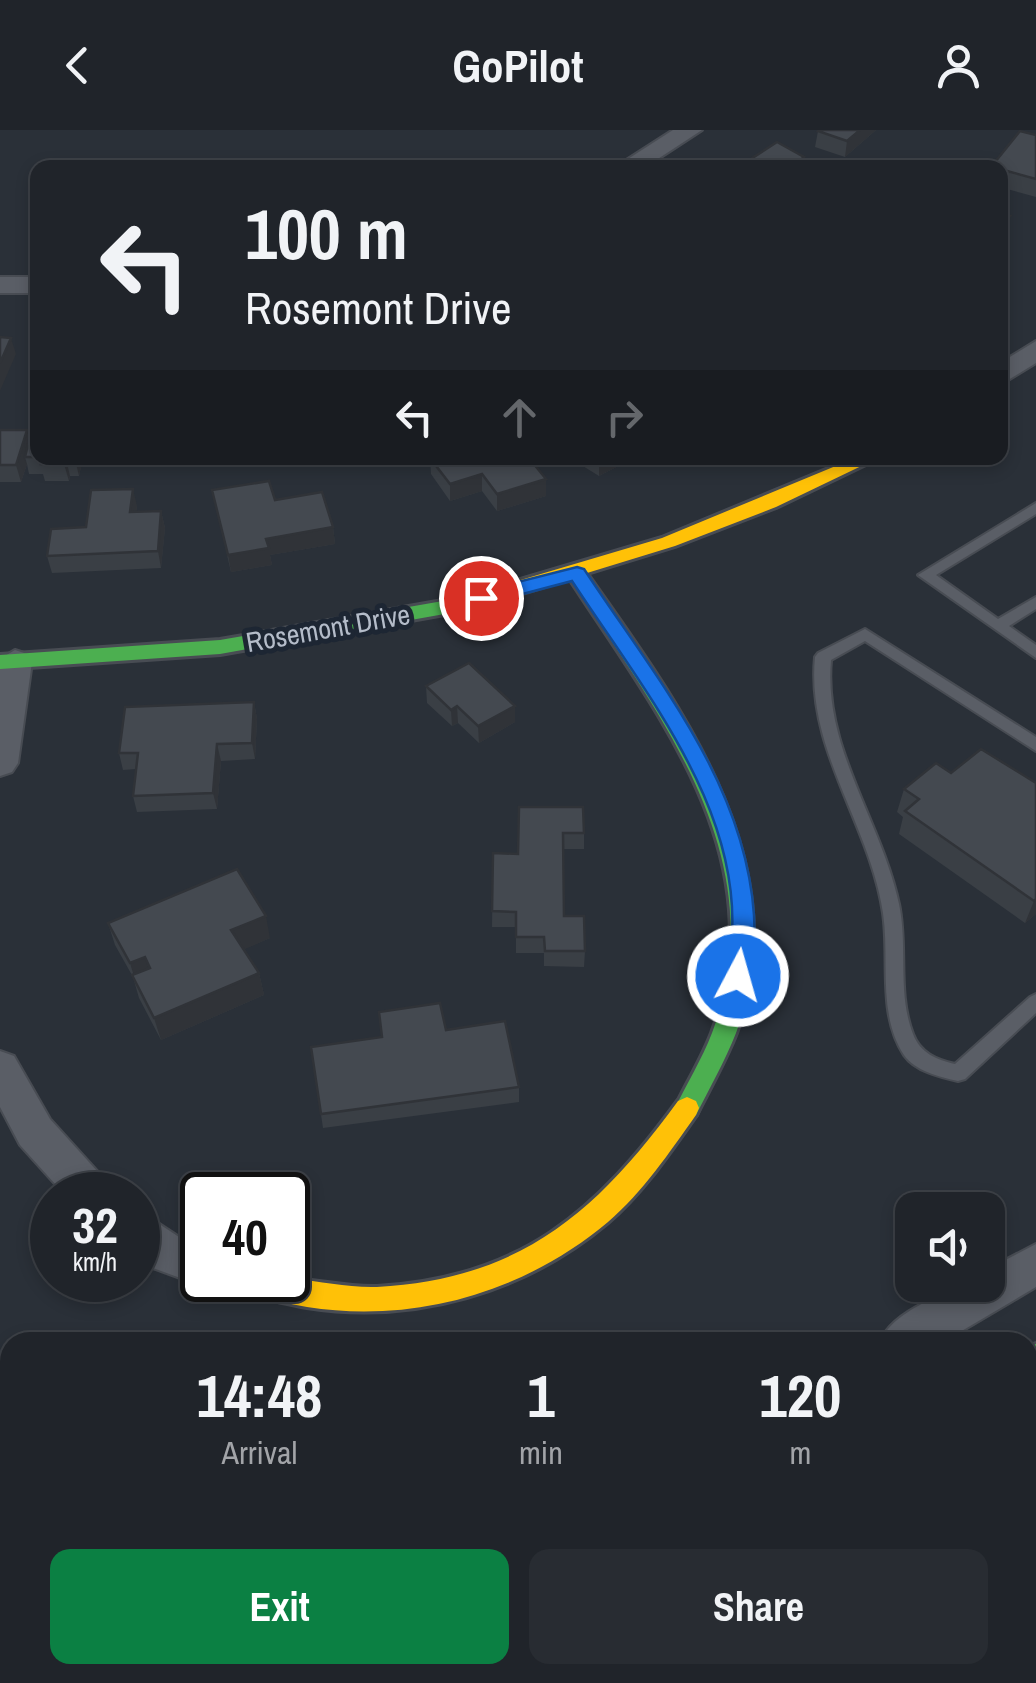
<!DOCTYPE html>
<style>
:root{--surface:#20242a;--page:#282c32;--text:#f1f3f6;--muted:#a2a4a8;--line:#3d4147;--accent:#0b8043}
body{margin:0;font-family:"Archivo Narrow",sans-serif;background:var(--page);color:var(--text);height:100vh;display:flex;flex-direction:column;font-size:38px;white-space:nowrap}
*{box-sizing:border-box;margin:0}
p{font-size:32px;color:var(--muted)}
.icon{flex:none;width:55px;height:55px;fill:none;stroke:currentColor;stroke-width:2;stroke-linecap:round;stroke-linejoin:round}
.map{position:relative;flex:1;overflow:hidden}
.side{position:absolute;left:0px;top:1202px;width:1038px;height:352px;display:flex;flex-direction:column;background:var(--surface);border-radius:30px 30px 0 0;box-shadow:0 5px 15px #0003,0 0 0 2px var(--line)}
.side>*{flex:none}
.banner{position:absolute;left:30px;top:30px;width:978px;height:305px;border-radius:20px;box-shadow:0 5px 15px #0003,0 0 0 2px var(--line);background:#20242a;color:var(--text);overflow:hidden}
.controls{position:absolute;left:895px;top:1062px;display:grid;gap:20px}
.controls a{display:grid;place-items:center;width:110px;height:110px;border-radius:20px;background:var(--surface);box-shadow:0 5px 15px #0003,0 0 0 2px var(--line);font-size:50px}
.speed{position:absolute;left:30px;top:1042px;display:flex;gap:20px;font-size:50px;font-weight:700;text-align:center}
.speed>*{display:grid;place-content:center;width:130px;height:130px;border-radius:50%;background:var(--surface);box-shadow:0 5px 15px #0003,0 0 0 2px var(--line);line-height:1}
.speed small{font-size:25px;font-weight:400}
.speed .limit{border:5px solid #111;border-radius:15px;background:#fff;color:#111}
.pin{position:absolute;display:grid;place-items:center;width:85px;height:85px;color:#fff;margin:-42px;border:5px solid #fff;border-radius:50%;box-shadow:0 2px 10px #0007}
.me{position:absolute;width:110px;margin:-55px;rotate:6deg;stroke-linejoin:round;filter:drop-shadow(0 0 8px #0008)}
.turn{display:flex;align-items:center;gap:35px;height:210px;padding:0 50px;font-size:45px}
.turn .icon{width:130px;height:130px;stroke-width:2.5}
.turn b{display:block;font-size:70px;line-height:85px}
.lanes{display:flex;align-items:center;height:95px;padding:0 50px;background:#0003;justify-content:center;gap:50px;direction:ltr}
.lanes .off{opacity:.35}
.eta{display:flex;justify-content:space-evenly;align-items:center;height:170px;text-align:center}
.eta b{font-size:60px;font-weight:800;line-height:70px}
.primary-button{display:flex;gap:20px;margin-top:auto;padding:20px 50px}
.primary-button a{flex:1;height:115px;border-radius:20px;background:var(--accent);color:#fff;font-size:40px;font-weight:800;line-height:115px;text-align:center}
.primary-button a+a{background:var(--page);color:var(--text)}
header{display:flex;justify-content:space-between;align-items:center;height:130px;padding:0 50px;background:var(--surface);font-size:45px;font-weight:800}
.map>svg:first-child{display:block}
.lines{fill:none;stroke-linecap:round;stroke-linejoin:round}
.lane-casing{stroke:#484c53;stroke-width:4}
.street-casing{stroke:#484c53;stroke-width:4}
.fast-casing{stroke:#484c53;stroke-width:6}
.slow-casing{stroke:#484c53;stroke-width:6}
.jam-casing{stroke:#484c53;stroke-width:6}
.lane{fill:#5a5e66;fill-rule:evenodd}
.street{fill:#5a5e66;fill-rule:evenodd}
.fast{fill:#4caf50;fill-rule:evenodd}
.slow{fill:#ffc107;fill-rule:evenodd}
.jam{fill:#c62828;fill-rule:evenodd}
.wall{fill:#3a3f45}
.shaded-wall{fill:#303338}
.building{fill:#444950;stroke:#303338;stroke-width:2.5}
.route{fill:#1a73e8;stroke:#114b97;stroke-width:2.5}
.labels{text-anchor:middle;stroke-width:10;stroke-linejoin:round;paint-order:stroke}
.street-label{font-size:28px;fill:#b4bcc9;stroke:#1d2633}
</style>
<header><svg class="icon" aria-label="back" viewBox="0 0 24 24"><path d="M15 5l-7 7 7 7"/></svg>GoPilot<svg class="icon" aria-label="person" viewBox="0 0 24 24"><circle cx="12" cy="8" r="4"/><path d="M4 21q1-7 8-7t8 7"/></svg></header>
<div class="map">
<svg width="1036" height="1553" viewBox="0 0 1036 1553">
<rect width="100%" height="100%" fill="#2a3038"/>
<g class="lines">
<defs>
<g id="lane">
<polygon points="1036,373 1036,384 936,445 998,489 1036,467 1036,479 1009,496 1036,515 1036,528 918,445"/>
<path d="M 865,499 L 1036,607 L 1036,621 L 865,511 L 831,530 C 823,618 881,690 899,774 C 908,816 897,863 913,904 C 920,923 937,930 955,934 L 1030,867 L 1036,864 L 1036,883 L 965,949 L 958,951 C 940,947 915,941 904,925 C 877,884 890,829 883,783 C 870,694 806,620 815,527 L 818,523 Z"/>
</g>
<g id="street">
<polygon points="673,0 702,0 644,38 614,38"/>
<rect x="0" y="147" width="38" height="16"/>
<polygon points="1036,211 1036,233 1000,255 1000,233"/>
<polygon points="15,520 27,524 32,532 18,633 12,642 0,646 0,529"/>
<polygon points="0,921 14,926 50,989 107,1052 113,1065 65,1065 20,1015 0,977"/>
<polygon points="138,1080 182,1109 202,1116 202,1150 217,1150 202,1156 153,1138 138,1126"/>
<path d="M 1036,1114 L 1036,1157 L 943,1212 L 880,1212 C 892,1181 955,1155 988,1155 L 988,1139 Z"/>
<polygon points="1036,1384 1036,1432 1028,1434 1028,1386"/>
<polygon points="390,1545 445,1545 442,1553 387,1553"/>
<polygon points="469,1545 536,1545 533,1553 466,1553"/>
</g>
<g id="fast">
<path d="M 577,438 L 584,440 C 677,572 799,732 736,903 C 725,931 709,959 696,985 L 687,989 L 678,985 L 675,978 C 687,953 702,929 712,903 C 778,727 656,582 567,444 Z"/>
<polygon points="460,468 470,475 467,480 220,524 0,539 0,525 220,510"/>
<polygon points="1036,1214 1036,1245 1028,1248 1028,1217"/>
<polygon points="658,1545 695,1545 692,1553 655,1553"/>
</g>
<g id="slow">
<polygon points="855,328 878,328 776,377 675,416 460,482 450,475 453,470 662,408"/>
<path d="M 687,967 L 696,971 L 699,978 L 696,985 C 669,1023 643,1062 608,1092 C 525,1162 414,1194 307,1177 C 284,1173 261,1167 239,1162 L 230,1159 L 226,1150 C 247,1150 275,1148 293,1149 C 321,1151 349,1158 377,1157 C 521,1149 597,1082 678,971 Z"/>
<polygon points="932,1545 967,1545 964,1553 929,1553"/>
</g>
<polygon id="jam" points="1036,1451 1036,1486 1028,1489 1028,1455"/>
</defs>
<use href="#lane" class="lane-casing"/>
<use href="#street" class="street-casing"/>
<use href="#fast" class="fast-casing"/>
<use href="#slow" class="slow-casing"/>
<use href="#jam" class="jam-casing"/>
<use href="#lane" class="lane"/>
<use href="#street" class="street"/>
<use href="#fast" class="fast"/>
<use href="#slow" class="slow"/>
<use href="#jam" class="jam"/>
</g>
<g class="wall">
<polygon points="876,0 845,27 815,17 818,1"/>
<polygon points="1020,1 1036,5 1036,67 1000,57 1000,38 991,38"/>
<polygon points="0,300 83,328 79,346 70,346 69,351 45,351 43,344 29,344 27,334 21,352 0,352"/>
<polygon points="430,328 546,366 497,381 482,361 450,371 431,344"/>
<polygon points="570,328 622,328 622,334 599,346"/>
<polygon points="212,360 275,370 333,397 335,414 270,425 272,435 231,442"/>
<polygon points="137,376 136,382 161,381 165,398 161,438 52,443 47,426 86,397"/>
<polygon points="426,556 515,576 515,592 479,613 458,593 452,596 427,573"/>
<polygon points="254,572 257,589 255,629 221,631 217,679 137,682 133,666 136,639 123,640 119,623"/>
<polygon points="951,643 1036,653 1036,784 1025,793 899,704 903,687 897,682 904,659"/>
<polygon points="519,677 584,703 584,719 563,719 564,786 585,821 584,837 544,836 544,823 516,823 516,797 492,797 493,723 518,724"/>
<polygon points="108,793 270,808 244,819 259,843 264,865 161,910 139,868 133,847 115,815"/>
<polygon points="446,900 519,957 519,972 323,998 311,917"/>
</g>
<g class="shaded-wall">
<polygon points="860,0 876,0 845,27 847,11"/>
<polygon points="804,27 803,38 791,38"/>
<polygon points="1010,86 1006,103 1000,109 1000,97"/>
<polygon points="11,208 16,224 0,261 0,233"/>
<polygon points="27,300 32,317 25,327 27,334 21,352 16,335"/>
<polygon points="75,328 83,328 79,346 75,329"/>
<polygon points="602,328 622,328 622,334 599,346 599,329"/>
<polygon points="66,329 70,346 69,351 64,334"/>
<polygon points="482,344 482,361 450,371 450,354"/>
<polygon points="546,349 546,366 497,381 497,364"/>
<polygon points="133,359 137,376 134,399 130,382"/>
<polygon points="161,381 165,398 161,438 158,421"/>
<polygon points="333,397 335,414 270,425 272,435 231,442 228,425 266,409"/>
<polygon points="254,572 257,589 255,629 252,613"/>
<polygon points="457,576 458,593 452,596 451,580"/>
<polygon points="515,576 515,592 479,613 478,596"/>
<polygon points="217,614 221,631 217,679 213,663"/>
<polygon points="1036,769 1036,784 1025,793 1034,771"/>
<polygon points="266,786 270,808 236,823 231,800"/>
<polygon points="145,827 152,849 137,856 130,833"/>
<polygon points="259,843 264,865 161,910 154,888"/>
<polygon points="10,1390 10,1417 0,1428 0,1400"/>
</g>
<g class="building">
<polygon points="819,0 860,0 847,11 818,1"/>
<polygon points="1020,1 1036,5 1036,49 1000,39 1000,38 991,37"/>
<polygon points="777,12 804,27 791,38 737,38"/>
<polygon points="1000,83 1010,86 1000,97"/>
<polygon points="0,207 11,208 0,233"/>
<polygon points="0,300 27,300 16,335 0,335"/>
<polygon points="31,302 38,302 38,327 25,327"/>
<polygon points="42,328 75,328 66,329 64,334 41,334"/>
<polygon points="430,328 529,328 546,349 497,364 482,344 450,354"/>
<polygon points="269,351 275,370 322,362 333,397 266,409 269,418 228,425 212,360"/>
<polygon points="133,359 130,382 161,381 158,421 47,426 51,399 86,397 91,360"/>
<polygon points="469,533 515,576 478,596 457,576 451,580 426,556"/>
<polygon points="254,572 252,613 217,614 213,663 133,666 138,623 119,623 125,577"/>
<polygon points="981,619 1036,653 1036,769 1034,771 905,681 919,669 904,659 936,633 951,643"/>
<polygon points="519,677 583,677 584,703 563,703 564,786 584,786 585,821 545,821 544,807 516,807 516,782 492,781 493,723 518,724"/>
<polygon points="237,739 266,786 231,800 259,843 154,888 132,845 150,838 145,827 130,833 108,793"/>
<polygon points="440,873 446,900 505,891 519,957 321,984 311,917 382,907 379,882"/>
<polygon points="0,1279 10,1288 10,1390 0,1400"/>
</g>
<path class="route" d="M 577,437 L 584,439 C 655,547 745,652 754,785 C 755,808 757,831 746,853 L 738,855 L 726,846 C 761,699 647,566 572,451 L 481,475 L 471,468 L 474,463 Z"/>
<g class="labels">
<g class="street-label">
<text transform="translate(328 498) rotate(-10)" y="10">Rosemont Drive</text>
</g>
</g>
</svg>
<div class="controls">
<a><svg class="icon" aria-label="sound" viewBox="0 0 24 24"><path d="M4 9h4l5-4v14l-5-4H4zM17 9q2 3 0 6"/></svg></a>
</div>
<div class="speed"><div>32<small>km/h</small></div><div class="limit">40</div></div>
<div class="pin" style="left:481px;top:468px;background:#d93025"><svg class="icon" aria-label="arrive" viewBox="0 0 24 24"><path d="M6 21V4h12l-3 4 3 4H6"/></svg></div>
<svg class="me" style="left:738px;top:846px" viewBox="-20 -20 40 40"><circle r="17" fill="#1a73e8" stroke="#fff" stroke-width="3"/><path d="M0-11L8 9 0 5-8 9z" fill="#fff"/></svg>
<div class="banner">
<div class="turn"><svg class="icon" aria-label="left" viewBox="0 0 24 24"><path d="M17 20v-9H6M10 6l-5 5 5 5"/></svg><div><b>100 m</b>Rosemont Drive</div></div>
<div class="lanes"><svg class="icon" aria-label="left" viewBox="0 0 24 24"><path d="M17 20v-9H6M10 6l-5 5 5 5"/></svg><svg class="icon off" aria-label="ahead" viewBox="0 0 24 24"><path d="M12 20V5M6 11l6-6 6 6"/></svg><svg class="icon off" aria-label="right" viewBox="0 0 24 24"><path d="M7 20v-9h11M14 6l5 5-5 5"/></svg></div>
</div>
<section class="side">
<div class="eta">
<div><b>14:48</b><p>Arrival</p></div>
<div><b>1</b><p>min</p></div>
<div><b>120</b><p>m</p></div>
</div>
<div class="primary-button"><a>Exit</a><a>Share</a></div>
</section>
</div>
